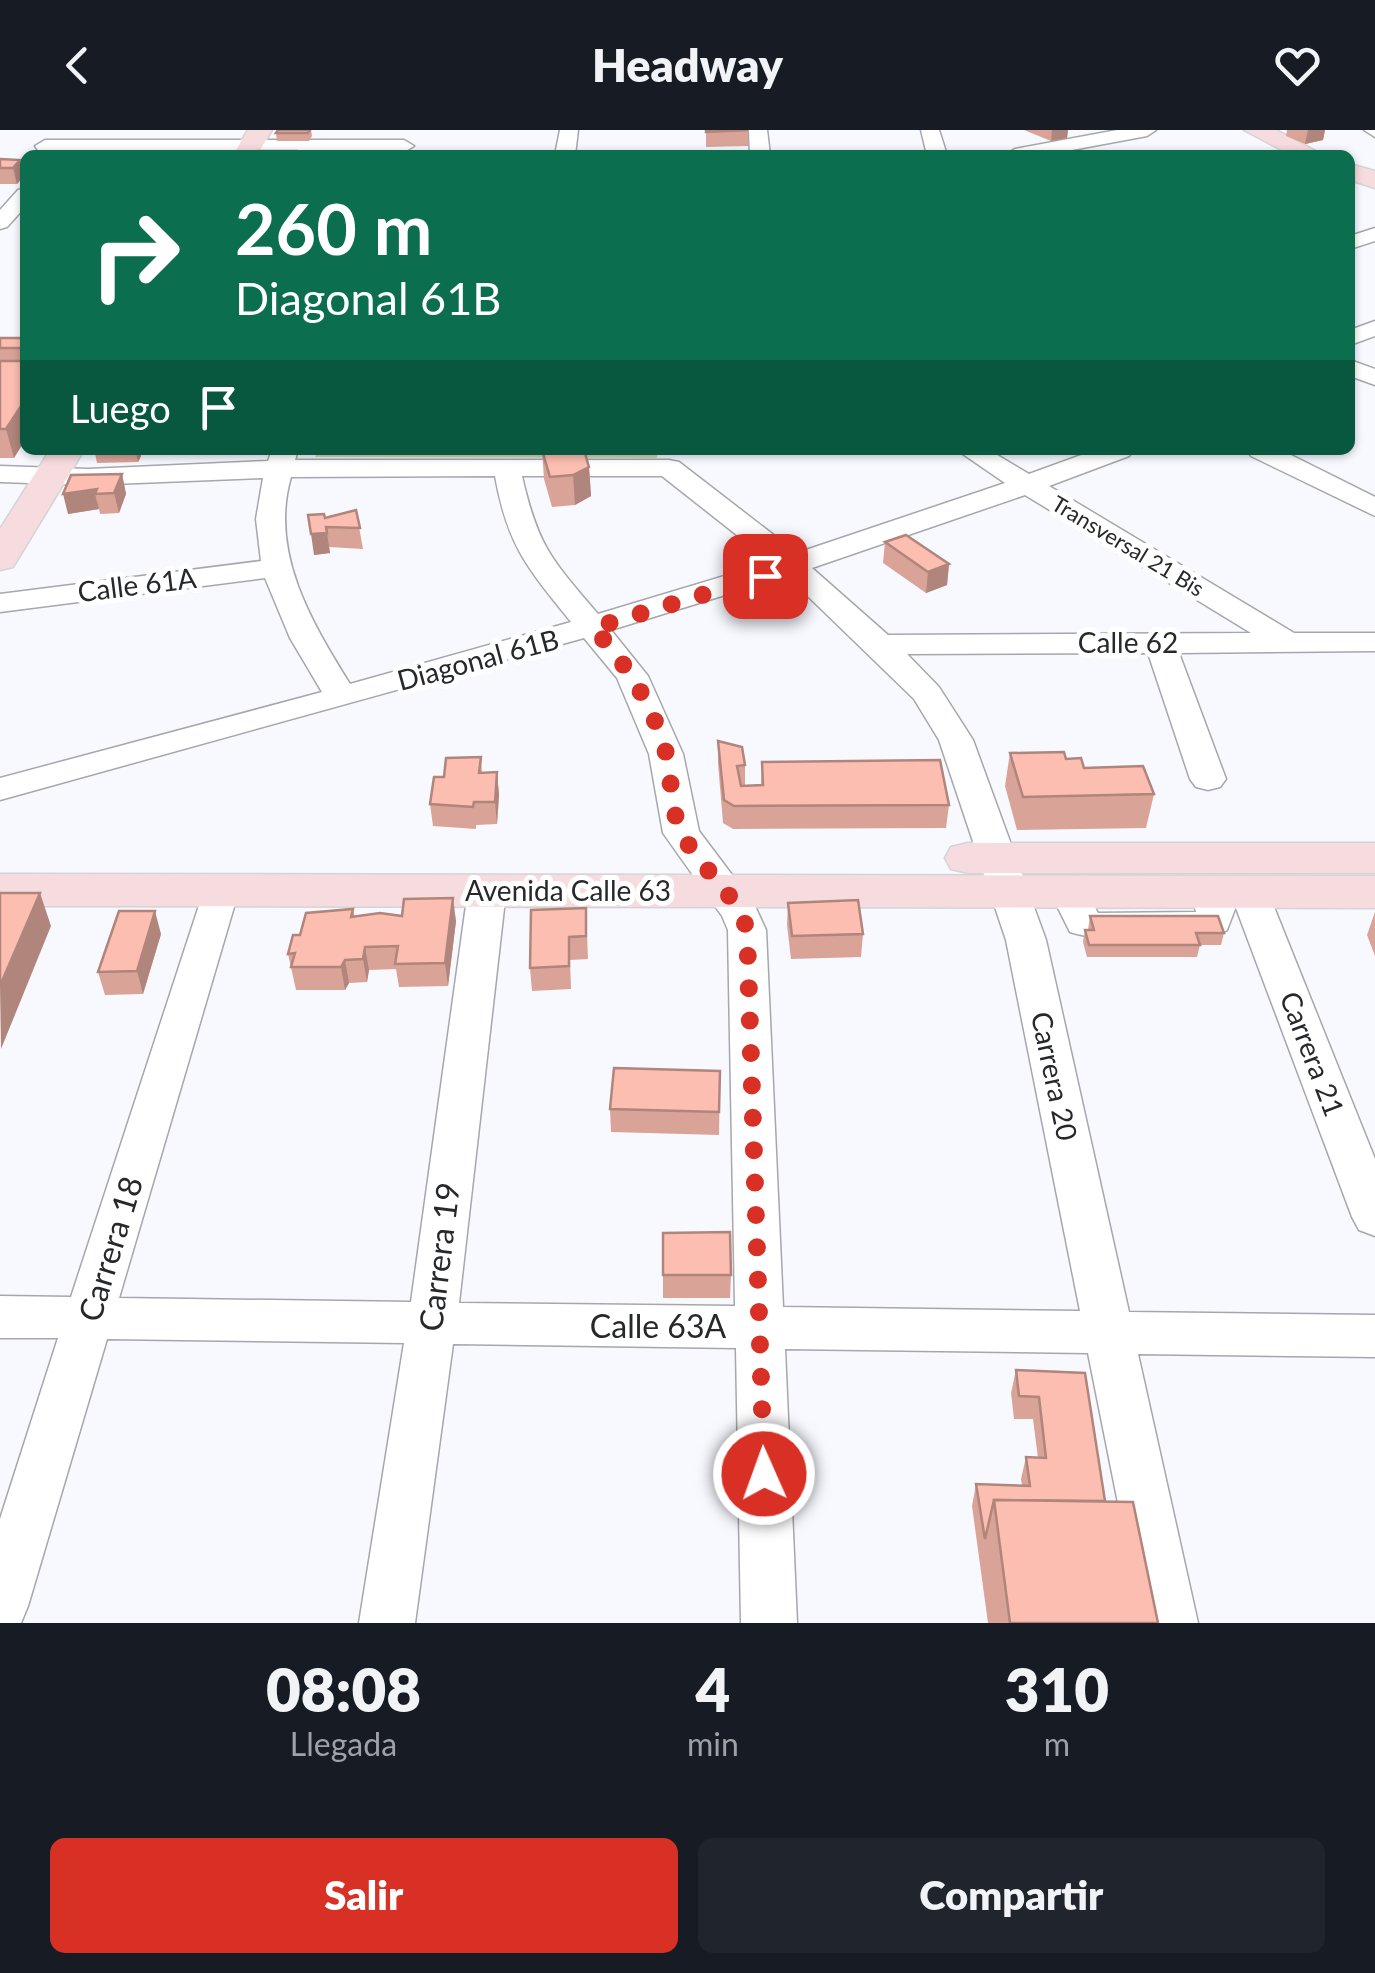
<!DOCTYPE html>
<html lang="es">
<style>
:root{--surface:#171b24;--page:#20242c;--text:#f1f3f6;--muted:#9ea1a6;--accent:#d93025}
body{margin:0;font-family:Lato,sans-serif;background:var(--page);color:var(--text);height:100vh;display:flex;flex-direction:column;font-size:38px;white-space:nowrap}
*{box-sizing:border-box;margin:0}
p{font-size:32px;color:var(--muted)}
.icon{flex:none;width:55px;height:55px;fill:none;stroke:currentColor;stroke-width:2;stroke-linecap:round;stroke-linejoin:round}
.map{position:relative;height:1493px;overflow:hidden}
.side{display:flex;flex-direction:column;background:var(--surface);flex:1}
.side>*{flex:none}
.top-card{position:absolute;left:20px;top:20px;width:1335px;height:305px;border-radius:15px;box-shadow:0 2px 8px #0004;background:#0b6e4f;color:#fff;overflow:hidden}
.pin{position:absolute;display:grid;place-items:center;width:85px;height:85px;color:#fff;margin:-42px;border-radius:20px;box-shadow:0 5px 15px #0006}
.me{position:absolute;width:110px;margin:-55px;rotate:358deg;stroke-linejoin:round;filter:drop-shadow(0 0 8px #0008)}
.turn{display:flex;align-items:center;gap:35px;height:210px;padding:0 50px;font-size:45px}
.turn .icon{width:130px;height:130px;stroke-width:2.5}
.turn b{display:block;font-size:70px;line-height:85px}
.then{display:flex;align-items:center;height:95px;padding:0 50px;background:#0003;gap:20px;font-size:38px}
.eta{display:flex;justify-content:space-evenly;align-items:center;height:170px;text-align:center}
.eta b{font-size:60px;font-weight:800;line-height:70px}
.button{display:flex;gap:20px;margin-top:auto;padding:20px 50px}
.button a{flex:1;height:115px;border-radius:15px;background:var(--accent);color:#fff;font-size:40px;font-weight:800;line-height:115px;text-align:center}
.button a+a{background:var(--page);color:var(--text)}
header{display:flex;justify-content:space-between;align-items:center;height:130px;padding:0 50px;background:var(--surface);font-size:45px;font-weight:800}
.map>svg:first-child{display:block}
.green{fill:#d2d5b3}
.lines{fill:none;stroke-linecap:round;stroke-linejoin:round}
.minor-casing{stroke:#a6a7ac;stroke-width:3}
.major-casing{stroke:#d4d4d4;stroke-width:3}
.minor{fill:#fff;fill-rule:evenodd}
.major{fill:#f7dcdf;fill-rule:evenodd}
.wall{fill:#d9a398}
.shaded-wall{fill:#b0857c}
.building{fill:#fcbeb1;stroke:#b0857c;stroke-width:2.5}
.route{stroke:#d93025;stroke-width:18;stroke-dasharray:0 32.4}
.labels{text-anchor:middle;stroke-width:10;stroke-linejoin:round;paint-order:stroke}
.far-street-label{font-size:22px;fill:#27282a;stroke:#fff}
.street-label{font-size:28px;fill:#27282a;stroke:#fff}
.near-street-label{font-size:32px;fill:#27282a;stroke:#fff}
</style>
<header><svg class="icon" aria-label="back" viewBox="0 0 24 24"><path d="M15 5l-7 7 7 7"/></svg>Headway<svg class="icon" aria-label="heart" viewBox="0 0 24 24"><path d="M12 20l-8-8c-3-5 5-10 8-4 3-6 11-1 8 4z"/></svg></header>
<div class="map">
<svg width="1375" height="1493" viewBox="0 0 1375 1493">
<rect width="100%" height="100%" fill="#f8f9ff"/>
<polygon class="green" points="318,320 658,320 657,328 315,327"/>
<g class="lines">
<defs>
<g id="minor">
<polygon points="560,0 578,0 575,25 555,25"/>
<polygon points="749,0 767,0 770,25 750,25"/>
<polygon points="921,0 939,0 947,25 927,25"/>
<polygon points="1117,0 1156,0 1147,6 1045,25 1005,25 1015,19"/>
<polygon points="1364,0 1375,0 1375,7"/>
<polygon points="45,10 404,10 414,16 404,22 38,20 35,16"/>
<polygon points="25,58 25,77 7,97 0,99 0,80 18,60"/>
<polygon points="1375,98 1375,111 1350,119 1350,106"/>
<polygon points="1375,191 1375,206 1350,215 1350,200"/>
<polygon points="1350,230 1375,239 1375,255 1350,246"/>
<path d="M 272,320 L 298,320 L 295,330 L 669,330 L 679,332 L 797,423 L 1005,353 L 957,320 L 989,320 L 1029,344 L 1095,320 L 1133,320 L 1129,326 L 1049,356 L 1294,503 L 1375,503 L 1375,521 L 1179,523 L 1226,649 L 1220,657 L 1208,660 L 1196,657 L 1190,649 L 1148,523 L 907,524 L 939,557 L 973,610 L 1046,810 L 1129,1182 L 1375,1185 L 1375,1227 L 1138,1224 L 1198,1493 L 1142,1493 L 1088,1223 L 785,1219 L 797,1493 L 741,1493 L 736,1218 L 453,1214 L 415,1493 L 359,1493 L 404,1213 L 107,1209 L 28,1476 L 21,1493 L 0,1493 L 0,1389 L 58,1208 L 0,1208 L 0,1166 L 71,1167 L 207,751 L 220,747 L 233,751 L 239,760 L 119,1168 L 411,1172 L 468,761 L 474,752 L 487,748 L 500,752 L 506,761 L 459,1173 L 735,1176 L 728,800 L 722,786 L 663,703 L 649,624 L 617,548 L 584,508 L 0,670 L 0,648 L 322,562 L 290,508 L 265,448 L 0,482 L 0,464 L 261,431 L 256,389 L 263,348 L 88,355 L 0,352 L 0,336 L 88,339 L 268,331 ZM 495,346 C 508,417 527,437 571,492 L 350,554 C 312,493 269,422 291,347 ZM 522,346 L 662,346 L 771,432 L 598,484 C 552,430 538,417 522,346 ZM 1025,365 L 1251,503 L 888,505 L 812,438 ZM 787,446 L 914,569 L 939,610 L 1006,810 L 1080,1181 L 783,1177 L 766,800 L 754,774 L 699,701 L 683,624 L 648,546 L 611,500 Z"/>
<polygon points="1247,320 1281,320 1375,367 1375,386 1251,326"/>
<path d="M 1069,749 L 1082,753 L 1098,783 L 1196,782 L 1192,762 L 1198,753 L 1211,749 L 1224,753 L 1235,779 L 1227,800 C 1202,817 1099,812 1070,802 L 1050,762 L 1056,753 Z"/>
<polygon points="1249,749 1262,753 1268,762 1375,1029 1375,1106 1359,1100 1352,1087 1230,762 1236,753"/>
</g>
<g id="major">
<polygon points="248,0 272,0 257,25 233,25"/>
<polygon points="1244,0 1276,0 1323,25 1291,25"/>
<polygon points="1350,34 1375,41 1375,58 1350,50"/>
<polygon points="50,320 84,320 13,437 0,440 0,399"/>
<polygon points="968,713 1375,713 1375,743 968,743 951,739 945,728 951,717"/>
<polygon points="0,744 1375,746 1375,778 0,776"/>
</g>
</defs>
<use href="#minor" class="minor-casing"/>
<use href="#major" class="major-casing"/>
<use href="#minor" class="minor"/>
<use href="#major" class="major"/>
</g>
<g class="wall">
<polygon points="278,0 311,0 312,6 309,11 277,11 276,3"/>
<polygon points="706,0 748,0 748,16 706,17"/>
<polygon points="1024,0 1068,0 1067,8 1051,11"/>
<polygon points="1287,0 1325,0 1323,10 1305,14 1286,6"/>
<polygon points="0,29 20,30 24,46 17,54 0,54"/>
<polygon points="0,208 25,208 25,310 14,328 0,328"/>
<polygon points="96,320 140,320 141,326 138,332 97,333 95,323"/>
<polygon points="542,320 589,337 591,366 575,375 552,377 544,349"/>
<polygon points="122,344 126,364 119,383 100,384 99,379 68,384"/>
<polygon points="356,380 363,419 329,417 330,423 314,425 325,388"/>
<polygon points="885,412 949,434 947,455 926,463 883,433"/>
<polygon points="718,611 745,635 745,656 761,655 762,632 949,675 946,698 733,699 723,693 718,633"/>
<polygon points="1010,623 1066,629 1084,638 1154,664 1146,698 1017,700 1005,656"/>
<polygon points="481,627 482,643 497,642 499,665 497,694 476,695 476,699 433,696 430,674 444,647"/>
<polygon points="788,773 863,804 861,827 791,829 787,795"/>
<polygon points="586,778 588,829 570,830 571,859 532,861 530,838"/>
<polygon points="353,779 355,787 402,786 456,791 448,856 399,857 396,839 369,840 367,852 349,853 345,860 296,860 288,824 300,805"/>
<polygon points="1375,782 1375,826 1367,805"/>
<polygon points="1090,786 1224,803 1221,815 1200,815 1197,827 1087,827 1083,812 1085,800 1088,800"/>
<polygon points="161,804 143,864 105,865 98,842"/>
<polygon points="720,941 719,1005 611,1002 610,979"/>
<polygon points="663,1103 731,1145 730,1168 663,1168"/>
<polygon points="1016,1240 1085,1243 1105,1371 1158,1493 988,1493 972,1376 976,1354 1022,1356 1021,1349 1026,1327 1038,1328 1033,1289 1014,1289 1011,1263"/>
</g>
<g class="shaded-wall">
<polygon points="1052,0 1068,0 1067,8 1051,11"/>
<polygon points="1308,0 1325,0 1323,10 1305,14"/>
<polygon points="20,30 24,46 17,54 13,38"/>
<polygon points="25,270 25,310 14,328 6,299"/>
<polygon points="137,320 140,320 141,326 138,332 136,323"/>
<polygon points="589,337 591,366 575,375 573,345"/>
<polygon points="122,344 126,364 119,383 114,363"/>
<polygon points="97,359 95,364 99,379 68,384 63,364"/>
<polygon points="327,403 330,423 314,425 311,404"/>
<polygon points="949,434 947,455 926,463 928,442"/>
<polygon points="497,642 499,665 497,694 495,672"/>
<polygon points="40,763 51,796 1,919 0,856"/>
<polygon points="453,768 456,791 448,856 445,833"/>
<polygon points="155,781 161,804 143,864 137,841"/>
<polygon points="365,817 369,840 367,852 363,829"/>
<polygon points="345,830 349,853 345,860 341,837"/>
</g>
<g class="building">
<polygon points="278,0 310,0 308,3 276,3"/>
<polygon points="706,0 748,0 706,2"/>
<polygon points="258,21 296,21 294,25 256,25"/>
<polygon points="0,29 20,30 13,38 0,38"/>
<polygon points="0,208 25,208 25,213 22,218 0,218"/>
<polygon points="0,231 25,231 25,270 6,299 0,299"/>
<polygon points="96,320 137,320 136,323 95,323"/>
<polygon points="542,320 584,320 589,337 573,345 550,347"/>
<polygon points="122,344 114,363 95,364 97,359 63,364 71,345"/>
<polygon points="356,380 360,398 326,397 327,403 311,404 308,385 324,384 325,388"/>
<polygon points="906,405 949,434 928,442 885,412"/>
<polygon points="718,611 742,617 745,635 737,636 741,656 763,655 762,632 940,630 949,675 734,676 724,670"/>
<polygon points="1064,622 1066,629 1081,628 1084,638 1143,636 1154,664 1023,667 1010,623"/>
<polygon points="481,627 479,643 497,642 495,672 474,672 473,677 430,674 434,647 444,647 446,628"/>
<polygon points="0,763 40,763 0,856"/>
<polygon points="453,768 445,833 395,834 398,816 365,817 363,829 345,830 341,837 291,837 295,823 288,824 293,805 300,805 306,783 353,779 351,787 380,783 402,786 404,769"/>
<polygon points="858,770 863,804 792,806 788,773"/>
<polygon points="586,778 586,806 569,807 569,836 530,838 531,780"/>
<polygon points="119,781 155,781 137,841 98,842"/>
<polygon points="1090,786 1218,786 1224,803 1196,803 1200,815 1089,815 1085,800 1094,800"/>
<polygon points="614,938 720,941 719,982 610,979"/>
<polygon points="730,1102 731,1145 663,1145 663,1103"/>
<polygon points="1016,1240 1085,1243 1105,1371 994,1370 985,1409 976,1354 1030,1356 1026,1327 1046,1328 1039,1267 1019,1266"/>
<polygon points="994,1370 1133,1372 1158,1493 1010,1493"/>
</g>
<g class="lines">
<path class="route" d="M 764,1344 L 747,800 C 736,761 696,736 680,699 C 670,676 672,648 666,623 C 653,576 627,534 593,498 L 765,446"/>
</g>
<g class="labels">
<g class="far-street-label">
<text transform="translate(1128 416) rotate(31)" y="8">Transversal 21 Bis</text>
</g>
<g class="street-label">
<text transform="translate(137 455) rotate(-7)" y="10">Calle 61A</text>
<text x="1128" y="523">Calle 62</text>
<text transform="translate(478 530) rotate(-15)" y="10">Diagonal 61B</text>
<text x="568" y="771">Avenida Calle 63</text>
<text transform="translate(1312 924) rotate(69)" y="10">Carrera 21</text>
<text transform="translate(1054 946) rotate(78)" y="10">Carrera 20</text>
</g>
<g class="near-street-label">
<text transform="translate(111 1119) rotate(-73)" y="11">Carrera 18</text>
<text transform="translate(440 1127) rotate(-83)" y="11">Carrera 19</text>
<text x="658" y="1208">Calle 63A</text>
</g>
</g>
</svg>
<div class="pin" style="left:765px;top:446px;background:#d93025"><svg class="icon" aria-label="arrive" viewBox="0 0 24 24"><path d="M6 21V4h12l-3 4 3 4H6"/></svg></div>
<svg class="me" style="left:764px;top:1344px" viewBox="-20 -20 40 40"><circle r="17" fill="#d93025" stroke="#fff" stroke-width="3"/><path d="M0-11L8 9 0 5-8 9z" fill="#fff"/></svg>
<div class="top-card">
<div class="turn"><svg class="icon" aria-label="right" viewBox="0 0 24 24"><path d="M7 20v-9h11M14 6l5 5-5 5"/></svg><div><b>260 m</b>Diagonal 61B</div></div>
<div class="then">Luego<svg class="icon" aria-label="arrive" viewBox="0 0 24 24"><path d="M6 21V4h12l-3 4 3 4H6"/></svg></div>
</div>
</div>
<section class="side">
<div class="eta">
<div><b>08:08</b><p>Llegada</p></div>
<div><b>4</b><p>min</p></div>
<div><b>310</b><p>m</p></div>
</div>
<div class="button"><a>Salir</a><a>Compartir</a></div>
</section>
